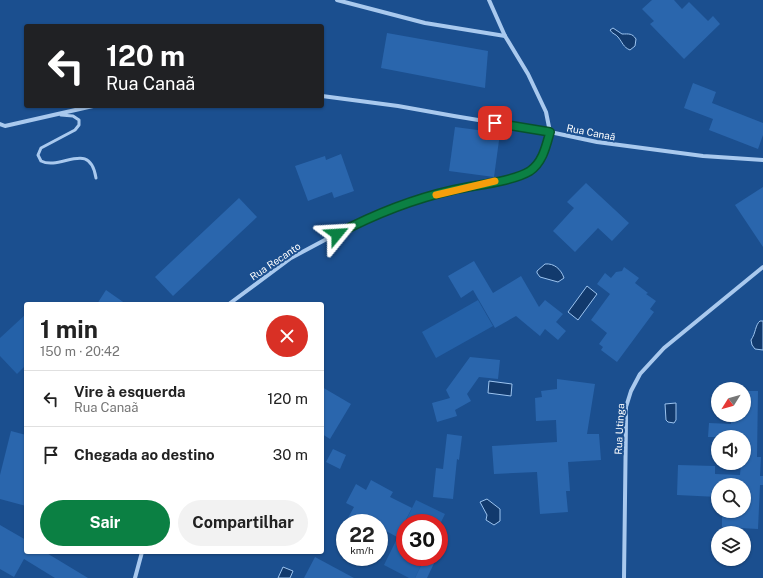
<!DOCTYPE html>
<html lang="pt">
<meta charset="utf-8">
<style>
:root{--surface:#fff;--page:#f2f2f2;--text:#222;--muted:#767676;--line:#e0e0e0;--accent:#0b8043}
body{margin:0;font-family:"Public Sans",sans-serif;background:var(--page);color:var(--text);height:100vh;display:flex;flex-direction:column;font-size:15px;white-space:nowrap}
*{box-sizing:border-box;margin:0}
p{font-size:13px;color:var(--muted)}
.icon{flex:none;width:22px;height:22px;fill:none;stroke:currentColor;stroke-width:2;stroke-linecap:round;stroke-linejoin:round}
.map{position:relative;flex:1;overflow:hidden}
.panel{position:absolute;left:24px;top:302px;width:300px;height:252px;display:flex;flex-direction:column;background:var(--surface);border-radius:4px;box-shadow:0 1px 3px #0004}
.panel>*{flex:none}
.guide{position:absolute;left:24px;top:24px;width:300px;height:84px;border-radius:4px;box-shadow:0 1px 3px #0004;background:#202124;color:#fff;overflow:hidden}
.needle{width:26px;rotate:233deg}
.buttons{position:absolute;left:711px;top:382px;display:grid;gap:8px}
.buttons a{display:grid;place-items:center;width:40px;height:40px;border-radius:50%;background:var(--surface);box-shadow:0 1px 3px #0004;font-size:20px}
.speed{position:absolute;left:336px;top:514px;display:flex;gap:8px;font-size:20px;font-weight:700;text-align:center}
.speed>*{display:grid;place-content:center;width:52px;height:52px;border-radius:50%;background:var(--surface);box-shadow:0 1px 3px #0004;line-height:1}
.speed small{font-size:10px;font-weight:400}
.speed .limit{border:6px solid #d22;background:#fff;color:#111}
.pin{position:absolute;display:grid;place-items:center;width:34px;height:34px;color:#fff;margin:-17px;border-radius:8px;box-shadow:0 2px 6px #0006}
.me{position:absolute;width:44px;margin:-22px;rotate:63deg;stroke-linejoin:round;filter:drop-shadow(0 0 3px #0008)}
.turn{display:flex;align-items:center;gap:14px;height:84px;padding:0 16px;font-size:18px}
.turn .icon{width:52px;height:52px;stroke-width:2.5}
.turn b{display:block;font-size:28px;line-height:34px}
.round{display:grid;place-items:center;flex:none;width:42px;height:42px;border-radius:21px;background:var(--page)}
.head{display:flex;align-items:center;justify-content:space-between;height:68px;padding:0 16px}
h1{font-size:24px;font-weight:700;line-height:30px}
.action{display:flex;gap:8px;margin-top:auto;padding:8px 16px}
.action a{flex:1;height:46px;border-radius:24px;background:var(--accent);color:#fff;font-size:16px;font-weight:700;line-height:46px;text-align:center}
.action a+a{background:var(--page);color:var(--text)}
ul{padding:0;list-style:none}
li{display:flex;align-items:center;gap:12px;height:56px;padding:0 16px;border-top:1px solid var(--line)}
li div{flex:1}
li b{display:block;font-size:15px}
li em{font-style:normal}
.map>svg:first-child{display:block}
.green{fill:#2461a8}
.water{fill:#123a6d;stroke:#9cc4f0}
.building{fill:#2a66ad}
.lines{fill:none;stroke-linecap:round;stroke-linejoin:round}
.lane{stroke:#a9c9ee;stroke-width:3}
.street{stroke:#a9c9ee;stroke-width:4}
.route-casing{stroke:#07532c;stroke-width:10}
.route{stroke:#0b8043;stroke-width:7}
.slow{stroke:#f59e0b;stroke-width:7}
.labels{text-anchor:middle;stroke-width:4;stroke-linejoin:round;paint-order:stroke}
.street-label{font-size:10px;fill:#fff;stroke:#1b4f8f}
</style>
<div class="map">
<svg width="763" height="578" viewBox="0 0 763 578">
<rect width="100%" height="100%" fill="#1b4f8f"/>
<g class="green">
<polygon points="478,300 493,326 436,358 422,332"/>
<polygon points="26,314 26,365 17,374 0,356 0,338"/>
<polygon points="416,500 445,514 439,526 439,523 405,523 405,557 425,557 415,578 409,578 384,565"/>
</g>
<g class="water">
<path d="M 613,28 L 622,34 C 629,34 632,33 636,39 L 635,46 L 630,50 C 623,47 623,43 618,37 C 616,34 612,34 610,30 Z"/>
<path d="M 545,264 C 554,263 561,269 564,278 L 558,282 L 540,277 L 537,273 L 537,271 Z"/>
<polygon points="587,286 597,294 578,320 568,312"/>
<path d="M 760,321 L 763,321 L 763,350 L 755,349 L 752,345 L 751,340 C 756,333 755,325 760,321 Z"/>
<polygon points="489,381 512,384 511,396 488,393"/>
<polygon points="676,403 676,420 674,423 668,422 666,420 665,404"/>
<polygon points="487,499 500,509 500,521 494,525 486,520 487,515 480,502"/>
<polygon points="283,567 293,571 290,578 278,578"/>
</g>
<g class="building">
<polygon points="652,0 674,0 682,9 689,2 708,21 713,16 720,24 684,59 650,24 654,21 642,9"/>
<polygon points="387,33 488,51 485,88 381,68"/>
<polygon points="693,83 716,92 712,103 763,123 763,135 758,149 709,130 713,119 684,108"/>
<polygon points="455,127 500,133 494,177 449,171"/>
<polygon points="341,154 354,191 334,198 332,192 308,201 295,166 325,156 326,160"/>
<polygon points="586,183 629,223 612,241 598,228 575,252 553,231 574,208 567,202"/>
<polygon points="763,187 763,247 735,205"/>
<polygon points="239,198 257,217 173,296 155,277"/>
<polygon points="474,261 493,293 521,276 539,307 545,300 563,314 556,322 566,331 558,340 545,329 540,336 516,316 495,328 473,290 461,298 448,276"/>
<polygon points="624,267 639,278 635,283 648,293 646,294 656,301 650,309 654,312 617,362 601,350 603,347 599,344 607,333 591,320 610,294 597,284 605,273 611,278 616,272 622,271"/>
<polygon points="106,290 126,304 97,304"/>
<polygon points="470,357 500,360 498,379 479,377 467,394 471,401 455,410 457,416 437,422 432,403 450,398 446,390"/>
<polygon points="557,379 595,384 587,434 599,434 601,460 568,462 570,491 566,491 568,512 540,514 537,472 494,474 492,446 557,442 556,420 536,421 535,398 542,397 541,391 557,389"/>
<polygon points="322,387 351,404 330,439 322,434"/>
<polygon points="744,391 758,391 757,457 761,457 760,476 763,476 763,485 760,485 758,529 722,527 722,511 744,511 744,485 718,485 718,497 677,495 678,465 715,466 715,474 740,475 741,463 744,463 744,437 708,437 709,423 731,424 731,415 744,415"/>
<polygon points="11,431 26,435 26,506 0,499 0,475"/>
<polygon points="447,434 462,436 459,460 457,459 453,499 433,497 436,468 443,469"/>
<polygon points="333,449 346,455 340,469 326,462"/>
<polygon points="371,480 393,492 390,497 412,508 397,537 379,527 379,523 357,523 348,518 354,507 346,503 356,484 366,490"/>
<polygon points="0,525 26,540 26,552 45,552 88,578 55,578 24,559 14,577 0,569"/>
<polygon points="315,557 354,578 304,578"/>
<polygon points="425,557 437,557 427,578 415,578"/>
</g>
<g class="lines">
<path class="lane" d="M 61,115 L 73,116 L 79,120 L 79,125 L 75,130 L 41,148 L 38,155 L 41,161 C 61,171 90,139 96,178"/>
<g class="street">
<polyline points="337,0 425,23 505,36"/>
<polyline points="322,96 398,106 454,116 550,132 597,142 703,156 763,160"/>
<polyline points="0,124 5,126 93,106"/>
<polyline points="229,304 291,258 351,226 382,213 423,198 452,190 514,177 529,171 539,163 545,150 550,132 546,112 528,74 505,36 489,0"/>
<polyline points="135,578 142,552"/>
<polyline points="624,578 626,420 626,407 631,391 640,374 664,348 763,267"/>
</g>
</g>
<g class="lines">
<defs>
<path id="route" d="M 337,234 C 373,215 413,199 453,190 C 474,185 512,182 530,171 C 543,162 546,146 550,132 L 495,123"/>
</defs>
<use href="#route" class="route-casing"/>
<use href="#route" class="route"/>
<polyline class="slow" points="436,195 495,181"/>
</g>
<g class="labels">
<g class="street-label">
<text transform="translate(591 132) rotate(11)" y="4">Rua Canaã</text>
<text transform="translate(275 261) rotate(-34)" y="4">Rua Recanto</text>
<text transform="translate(619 429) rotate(-87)" y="4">Rua Utinga</text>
</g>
</g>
</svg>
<div class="buttons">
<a><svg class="needle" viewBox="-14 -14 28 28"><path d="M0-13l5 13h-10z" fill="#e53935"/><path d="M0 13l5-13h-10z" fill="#767676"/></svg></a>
<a><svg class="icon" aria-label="sound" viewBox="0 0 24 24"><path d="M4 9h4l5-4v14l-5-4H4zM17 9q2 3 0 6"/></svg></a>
<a><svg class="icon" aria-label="search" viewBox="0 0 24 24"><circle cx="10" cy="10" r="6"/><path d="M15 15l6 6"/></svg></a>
<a><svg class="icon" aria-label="layers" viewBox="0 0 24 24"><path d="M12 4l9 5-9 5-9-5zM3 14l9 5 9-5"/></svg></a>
</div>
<div class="speed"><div>22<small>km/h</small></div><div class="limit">30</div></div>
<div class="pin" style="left:495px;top:123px;background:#d93025"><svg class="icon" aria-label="arrive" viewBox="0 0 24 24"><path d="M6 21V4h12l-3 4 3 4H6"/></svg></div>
<svg class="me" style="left:337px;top:234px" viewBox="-20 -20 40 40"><path d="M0-17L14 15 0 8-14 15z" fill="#0b8043" stroke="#fff" stroke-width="4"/></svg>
<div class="guide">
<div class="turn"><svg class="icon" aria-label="left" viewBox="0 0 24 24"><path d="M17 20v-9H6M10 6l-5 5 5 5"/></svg><div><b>120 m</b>Rua Canaã</div></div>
</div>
<section class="panel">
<div class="head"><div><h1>1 min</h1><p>150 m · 20:42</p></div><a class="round" style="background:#d93025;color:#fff"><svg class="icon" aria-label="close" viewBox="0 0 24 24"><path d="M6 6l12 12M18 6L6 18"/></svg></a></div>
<ul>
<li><svg class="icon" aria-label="left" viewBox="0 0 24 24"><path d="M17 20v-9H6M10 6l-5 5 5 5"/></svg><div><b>Vire à esquerda</b><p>Rua Canaã</p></div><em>120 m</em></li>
<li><svg class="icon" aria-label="arrive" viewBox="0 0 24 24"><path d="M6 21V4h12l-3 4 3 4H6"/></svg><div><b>Chegada ao destino</b></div><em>30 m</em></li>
</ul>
<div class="action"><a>Sair</a><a>Compartilhar</a></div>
</section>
</div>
